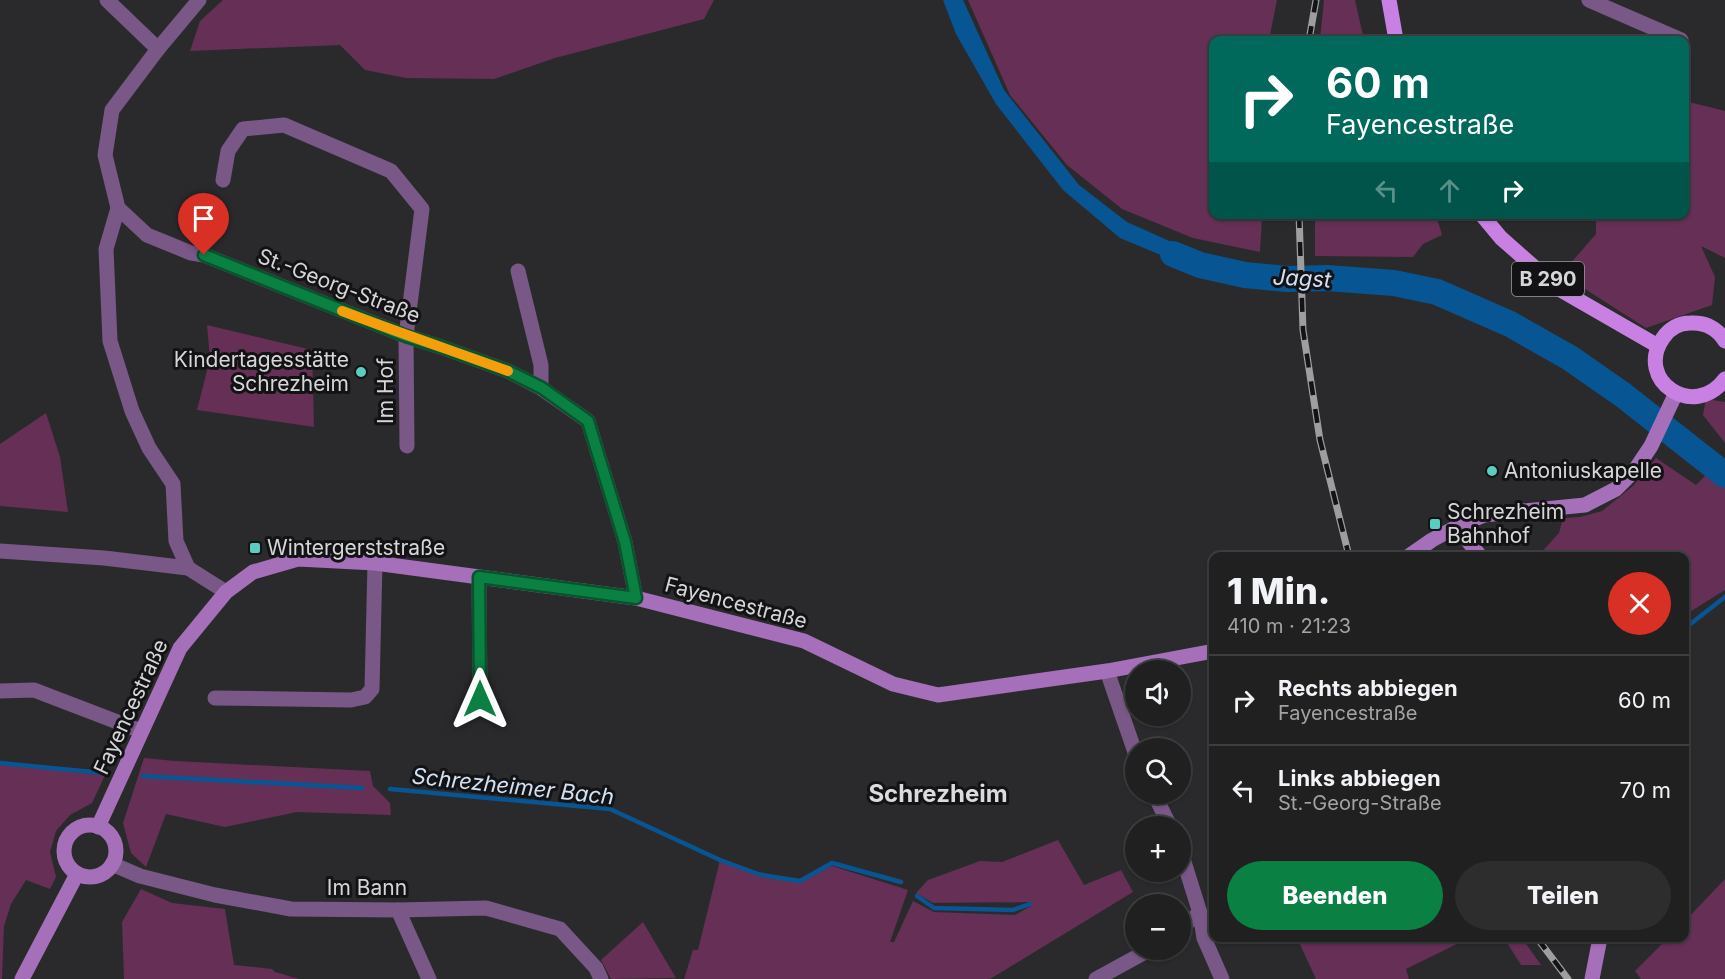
<!DOCTYPE html>
<html lang="de">
<meta charset="utf-8">
<style>
:root{--surface:#202021;--page:#2d2d2e;--text:#f1f3f6;--muted:#a2a3a5;--line:#3d3e3f;--accent:#0b8043}
body{margin:0;font-family:Inter,sans-serif;background:var(--page);color:var(--text);height:100vh;display:flex;flex-direction:column;font-size:22px;white-space:nowrap}
*{box-sizing:border-box;margin:0}
p{font-size:20px;color:var(--muted)}
.icon{flex:none;width:33px;height:33px;fill:none;stroke:currentColor;stroke-width:2;stroke-linecap:round;stroke-linejoin:round}
.map{position:relative;flex:1;overflow:hidden}
.details{position:absolute;left:1209px;top:552px;width:480px;height:390px;display:flex;flex-direction:column;background:var(--surface);border-radius:12px;box-shadow:0 2px 4px #0004,0 0 0 2px var(--line)}
.details>*{flex:none}
.banner{position:absolute;left:1209px;top:36px;width:480px;height:183px;border-radius:12px;box-shadow:0 2px 4px #0004,0 0 0 2px var(--line);background:#00695c;color:#fff;overflow:hidden}
.fabs{position:absolute;left:1125px;top:660px;display:grid;gap:12px}
.fabs a{display:grid;place-items:center;width:66px;height:66px;border-radius:50%;background:var(--surface);box-shadow:0 2px 4px #0004,0 0 0 2px var(--line);font-size:30px}
.pin{position:absolute;display:grid;place-items:center;width:51px;height:51px;color:#fff;margin:-62px -26px;border-radius:50% 50% 50% 0;rotate:-45deg;box-shadow:0 0 6px #0007}
.pin .icon{rotate:45deg}
.me{position:absolute;width:66px;margin:-33px;rotate:0deg;stroke-linejoin:round;filter:drop-shadow(0 0 4px #0008)}
.turn{display:flex;align-items:center;gap:21px;height:126px;padding:0 18px;font-size:27px}
.turn .icon{width:78px;height:78px;stroke-width:2.5}
.turn b{display:block;font-size:42px;line-height:51px}
.lanes{display:flex;align-items:center;height:57px;padding:0 18px;background:#0003;justify-content:center;gap:30px;direction:ltr}
.lanes .off{opacity:.35}
.round{display:grid;place-items:center;flex:none;width:63px;height:63px;border-radius:32px;background:var(--page)}
.overview{display:flex;align-items:center;justify-content:space-between;height:102px;padding:0 18px}
h1{font-size:36px;font-weight:800;line-height:45px}
.action{display:flex;gap:12px;margin-top:auto;padding:12px 18px}
.action a{flex:1;height:69px;border-radius:36px;background:var(--accent);color:#fff;font-size:24px;font-weight:800;line-height:69px;text-align:center}
.action a+a{background:var(--page);color:var(--text)}
ul{padding:0;list-style:none}
li{display:flex;align-items:center;gap:18px;height:90px;padding:0 18px;border-top:2px solid var(--line)}
li div{flex:1}
li b{display:block;font-size:22px}
li em{font-style:normal}
.map>svg:first-child{display:block}
.green{fill:#652f56}
.water{fill:#075592}
.lines{fill:none;stroke-linecap:round;stroke-linejoin:round}
.stream{stroke:#075592;stroke-width:4.5}
.river{stroke:#075592;stroke-width:26}
.street{stroke:#795786;stroke-width:15}
.secondary{stroke:#a66fb9;stroke-width:15}
.primary{stroke:#c881e2;stroke-width:15}
.rail-casing{stroke:#9e9ea0;stroke-width:7}
.rail{stroke:#131214;stroke-width:4.5;stroke-dasharray:14;stroke-linecap:butt}
.route-casing{stroke:#07532c;stroke-width:15}
.route{stroke:#0b8043;stroke-width:10}
.slow{stroke:#f59e0b;stroke-width:10}
.poi-dot{fill:#59cebe;stroke:#131214;stroke-width:2}
.labels{text-anchor:middle;stroke-width:6;stroke-linejoin:round;paint-order:stroke}
.shield{fill:#131214;stroke:#9c9b9d;stroke-width:1.5}
.shield-label{font-size:20px;font-weight:bold;fill:#d6d6d8}
.street-label{font-size:21px;fill:#d6d6d8;stroke:#131214}
.poi-label{font-size:21px;fill:#d6d6d8;stroke:#131214;text-anchor:start}
.water-label{font-size:22px;font-style:italic;fill:#d2e2f4;stroke:#131214}
.quarter-label{font-size:24px;font-weight:bold;fill:#dbdbde;stroke:#131214}
</style>
<div class="map">
<svg width="1725" height="979" viewBox="0 0 1725 979">
<rect width="100%" height="100%" fill="#2a2a2c"/>
<g class="green">
<polygon points="223,0 714,0 704,19 555,58 494,79 406,78 365,70 340,45 190,51 200,21"/>
<polygon points="968,0 1277,0 1269,40 1214,40 1214,214 1262,215 1260,252 1193,238 1122,209 1067,165 1010,95"/>
<polygon points="1324,0 1355,0 1364,40 1320,40"/>
<polygon points="1685,101 1725,111 1725,258 1701,246 1715,277 1712,305 1646,328 1571,280 1563,272 1596,234 1596,215 1684,214"/>
<polygon points="1315,215 1436,215 1442,235 1423,244 1413,257 1315,256"/>
<polygon points="207,325 312,350 314,427 197,410 210,359"/>
<polygon points="1706,399 1725,402 1725,443 1703,415"/>
<polygon points="46,413 60,457 68,512 0,506 0,444"/>
<polygon points="1656,458 1696,485 1708,473 1725,488 1725,590 1685,615 1684,556 1664,556 1659,551 1652,556 1538,556 1559,533 1563,518 1580,517 1602,511 1633,486"/>
<polygon points="144,758 175,761 370,771 373,786 390,803 391,815 297,812 225,827 166,814 146,867 131,853 123,823"/>
<polygon points="0,762 107,771 92,803 70,815 56,831 50,852 56,877 50,889 26,880 11,904 4,926 2,979 0,979"/>
<polygon points="1058,840 1084,885 1121,870 1133,892 990,979 684,979 693,950 698,950 720,860 758,874 800,881 832,866 908,890 890,942 894,942 913,901 934,912 1015,915 1031,906 1030,902 933,903 916,893 928,880 980,861 1002,862"/>
<polygon points="1725,879 1725,979 1641,979 1635,971 1668,938 1684,938 1685,921"/>
<polygon points="141,889 172,903 225,909 234,965 272,969 275,972 299,979 124,979 122,922"/>
<polygon points="643,922 676,978 611,979 601,960"/>
<polygon points="1297,938 1469,938 1406,969 1409,979 1316,979"/>
<polygon points="1504,938 1522,938 1541,965 1521,965"/>
</g>
<polygon class="water" points="943,0 963,0 1004,90 1079,185 1127,222 1203,256 1206,274 1120,238 1063,190 996,104 956,34"/>
<g class="lines">
<g class="stream">
<polyline points="1684,629 1725,597"/>
<polyline points="0,763 102,773"/>
<polyline points="143,776 362,788"/>
<polyline points="390,789 610,809 720,860 758,874 768,876 800,881 832,863 901,882"/>
<polyline points="917,896 934,908 1013,910 1030,904"/>
</g>
<polyline class="river" points="1173,254 1200,265 1245,275 1287,279 1327,278 1394,283 1437,292 1510,324 1570,358 1623,395 1725,475"/>
<g class="street">
<polyline points="107,0 158,49"/>
<polyline points="199,0 158,49 112,110 105,155 118,208 147,235 191,253 204,255 406,336 441,347 508,371 541,388 588,421 625,542 636,598"/>
<polyline points="1589,0 1681,40"/>
<polyline points="223,180 228,151 243,129 284,125 391,171 422,209 406,336 407,446"/>
<polyline points="118,208 106,249 110,341 132,411 149,448 173,484 176,541 188,568"/>
<polyline points="518,271 541,365 541,388"/>
<polyline points="0,551 104,558 188,568 226,592"/>
<polyline points="479,577 480,699"/>
<polyline points="1107,671 1136,755"/>
<polyline points="0,691 34,690 141,731"/>
<polyline points="215,698 351,700 365,697 372,689 375,563"/>
<polyline points="1154,794 1170,826"/>
<polyline points="1180,849 1200,913 1204,938 1222,979"/>
<polyline points="112,864 140,876 215,895 291,909 398,910 486,908 560,929 596,968 601,979"/>
<polyline points="398,910 429,979"/>
<polyline points="1180,928 1200,913"/>
<polyline points="1096,979 1149,950"/>
</g>
<g class="secondary">
<polyline points="1460,525 1468,541 1480,556"/>
<polyline points="1409,556 1432,540 1460,525 1484,515 1585,505 1616,489 1635,470 1651,446 1676,393"/>
<circle cx="90" cy="851" r="26"/>
<polyline points="98,827 180,648 226,592 253,572 298,559 375,563 636,598 804,641 893,684 938,695 1107,671 1214,651"/>
<polyline points="22,979 77,874"/>
<polyline points="1592,979 1600,938"/>
</g>
<g class="primary">
<polyline points="1389,0 1396,40"/>
<polyline points="1481,214 1501,238 1559,289 1658,346"/>
<path d="M 1725,341 C 1717,328 1705,322 1690,323 C 1679,323 1669,329 1663,338 C 1634,380 1694,421 1725,379"/>
</g>
<defs>
<g id="rail">
<polyline points="1309,40 1316,0"/>
<polyline points="1299,214 1303,330 1320,440 1349,556"/>
<polyline points="1537,938 1568,979"/>
</g>
</defs>
<use href="#rail" class="rail-casing"/>
<use href="#rail" class="rail"/>
</g>
<g class="lines">
<defs>
<polyline id="route" points="204,255 406,336 441,347 508,371 542,388 588,421 625,542 636,598 479,577 480,699"/>
</defs>
<use href="#route" class="route-casing"/>
<use href="#route" class="route"/>
<path class="slow" d="M 342,311 C 397,332 453,351 508,371"/>
</g>
<g class="poi-dot">
<circle cx="361" cy="372" r="6"/>
<circle cx="1492" cy="471" r="6"/>
<rect x="1429" y="518" width="12" height="12" rx="3"/>
<rect x="249" y="542" width="12" height="12" rx="3"/>
</g>
<g class="labels">
<rect class="shield" x="1512" y="262" width="72" height="34" rx="4.5"/>
<g class="shield-label">
<text x="1548" y="286">B 290</text>
</g>
<g class="street-label">
<text transform="translate(339 286) rotate(21)" y="7">St.-Georg-Straße</text>
<text transform="translate(386 391) rotate(-90)" y="7">Im Hof</text>
<text transform="translate(736 603) rotate(15)" y="7">Fayencestraße</text>
<text transform="translate(131 707) rotate(-65)" y="7">Fayencestraße</text>
<text x="367" y="895">Im Bann</text>
</g>
<g class="poi-label">
<text x="349" y="367" text-anchor="end">Kindertagesstätte<tspan x="349" dy="24">Schrezheim</tspan></text>
<text x="1504" y="478">Antoniuskapelle</text>
<text x="1447" y="519">Schrezheim<tspan x="1447" dy="24">Bahnhof</tspan></text>
<text x="267" y="555">Wintergerststraße</text>
</g>
<g class="water-label">
<text transform="translate(1302 278) rotate(3)" y="8">Jagst</text>
<text transform="translate(513 786) rotate(6)" y="8">Schrezheimer Bach</text>
</g>
<g class="quarter-label">
<text x="938" y="802">Schrezheim</text>
</g>
</g>
</svg>
<div class="fabs">
<a><svg class="icon" aria-label="sound" viewBox="0 0 24 24"><path d="M4 9h4l5-4v14l-5-4H4zM17 9q2 3 0 6"/></svg></a>
<a><svg class="icon" aria-label="search" viewBox="0 0 24 24"><circle cx="10" cy="10" r="6"/><path d="M15 15l6 6"/></svg></a>
<a>+</a>
<a>−</a>
</div>
<div class="pin" style="left:204px;top:255px;background:#d93025"><svg class="icon" aria-label="arrive" viewBox="0 0 24 24"><path d="M6 21V4h12l-3 4 3 4H6"/></svg></div>
<svg class="me" style="left:480px;top:699px" viewBox="-20 -20 40 40"><path d="M0-17L14 15 0 8-14 15z" fill="#0b8043" stroke="#fff" stroke-width="4"/></svg>
<div class="banner">
<div class="turn"><svg class="icon" aria-label="right" viewBox="0 0 24 24"><path d="M7 20v-9h11M14 6l5 5-5 5"/></svg><div><b>60 m</b>Fayencestraße</div></div>
<div class="lanes"><svg class="icon off" aria-label="left" viewBox="0 0 24 24"><path d="M17 20v-9H6M10 6l-5 5 5 5"/></svg><svg class="icon off" aria-label="ahead" viewBox="0 0 24 24"><path d="M12 20V5M6 11l6-6 6 6"/></svg><svg class="icon" aria-label="right" viewBox="0 0 24 24"><path d="M7 20v-9h11M14 6l5 5-5 5"/></svg></div>
</div>
<section class="details">
<div class="overview"><div><h1>1 Min.</h1><p>410 m · 21:23</p></div><a class="round" style="background:#d93025;color:#fff"><svg class="icon" aria-label="close" viewBox="0 0 24 24"><path d="M6 6l12 12M18 6L6 18"/></svg></a></div>
<ul>
<li><svg class="icon" aria-label="right" viewBox="0 0 24 24"><path d="M7 20v-9h11M14 6l5 5-5 5"/></svg><div><b>Rechts abbiegen</b><p>Fayencestraße</p></div><em>60 m</em></li>
<li><svg class="icon" aria-label="left" viewBox="0 0 24 24"><path d="M17 20v-9H6M10 6l-5 5 5 5"/></svg><div><b>Links abbiegen</b><p>St.-Georg-Straße</p></div><em>70 m</em></li>
</ul>
<div class="action"><a>Beenden</a><a>Teilen</a></div>
</section>
</div>
